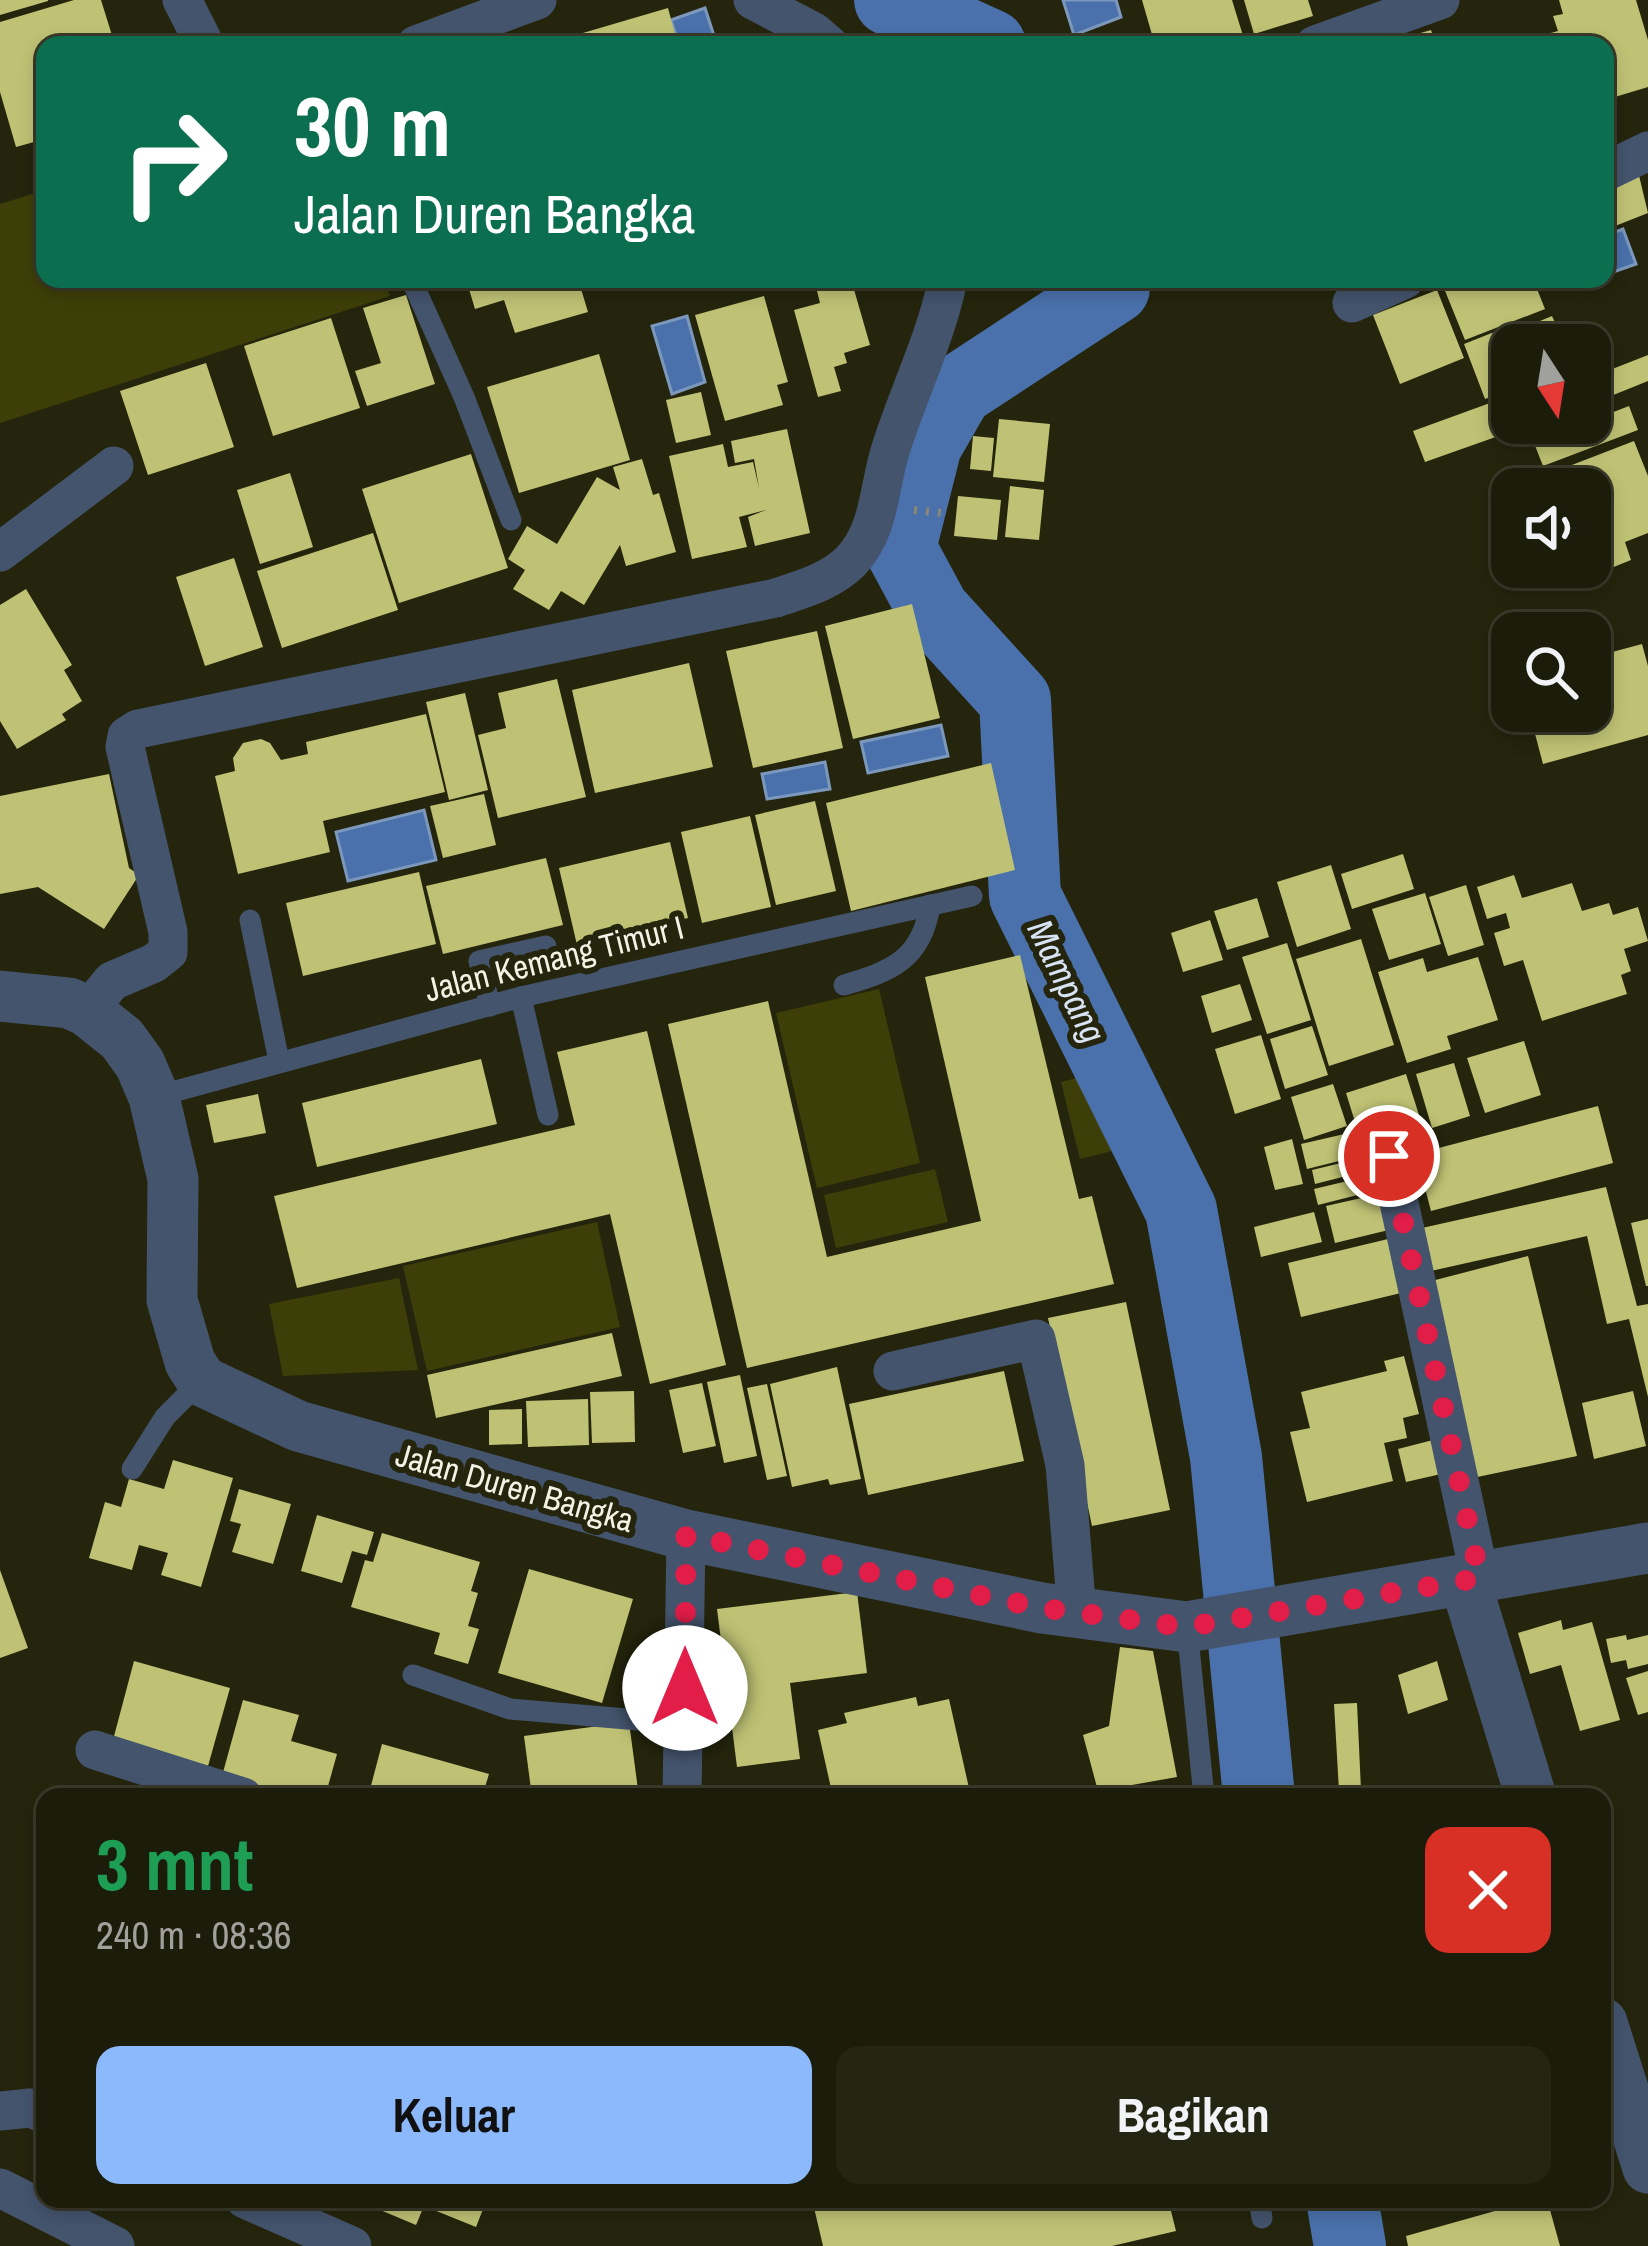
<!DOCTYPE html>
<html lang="id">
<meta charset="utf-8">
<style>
:root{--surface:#1b1c09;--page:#242512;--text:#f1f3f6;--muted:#a0a19c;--line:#393a2a;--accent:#8cb9fc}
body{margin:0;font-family:"Archivo Narrow",sans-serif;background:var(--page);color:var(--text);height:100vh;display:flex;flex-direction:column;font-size:45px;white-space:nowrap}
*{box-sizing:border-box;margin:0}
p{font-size:39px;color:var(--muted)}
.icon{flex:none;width:66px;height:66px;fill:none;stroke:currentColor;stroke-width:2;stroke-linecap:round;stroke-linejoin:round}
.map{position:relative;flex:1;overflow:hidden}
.panel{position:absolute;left:36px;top:1788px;width:1575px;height:420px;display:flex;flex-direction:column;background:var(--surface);border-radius:24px;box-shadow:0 6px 18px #0003,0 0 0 3px var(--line)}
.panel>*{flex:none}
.top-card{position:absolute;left:36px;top:36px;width:1578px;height:252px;border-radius:24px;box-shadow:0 6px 18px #0003,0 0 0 3px var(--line);background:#0b6e4f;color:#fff;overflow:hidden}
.needle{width:78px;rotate:168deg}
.controls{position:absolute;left:1491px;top:324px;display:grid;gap:24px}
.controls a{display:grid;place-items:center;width:120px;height:120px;border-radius:24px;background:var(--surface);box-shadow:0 6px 18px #0003,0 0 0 3px var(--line);font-size:60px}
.pin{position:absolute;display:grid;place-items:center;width:102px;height:102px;color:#fff;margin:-51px;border:6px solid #fff;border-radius:50%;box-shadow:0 3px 12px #0007}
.me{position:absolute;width:132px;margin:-66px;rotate:0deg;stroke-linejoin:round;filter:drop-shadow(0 0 9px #0008)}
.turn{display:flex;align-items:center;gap:42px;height:252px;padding:0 60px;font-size:54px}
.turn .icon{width:156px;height:156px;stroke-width:2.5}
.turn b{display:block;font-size:84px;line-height:102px}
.round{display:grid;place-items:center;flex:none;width:126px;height:126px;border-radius:24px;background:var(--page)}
.headline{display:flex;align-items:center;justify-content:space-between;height:204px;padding:0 60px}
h1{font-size:72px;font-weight:700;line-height:90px;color:#1e9e55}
.cta{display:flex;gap:24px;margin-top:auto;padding:24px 60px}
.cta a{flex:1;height:138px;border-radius:24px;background:var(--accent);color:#111;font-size:48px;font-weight:700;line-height:138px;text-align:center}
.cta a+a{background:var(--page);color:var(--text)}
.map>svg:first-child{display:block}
.green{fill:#3e3f08}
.water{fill:#4a71ab;stroke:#7c98bc;stroke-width:3}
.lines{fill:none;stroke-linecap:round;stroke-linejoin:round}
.river{stroke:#4a71ab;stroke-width:72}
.building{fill:#bfc274}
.path{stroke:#888975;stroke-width:8;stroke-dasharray:3 9;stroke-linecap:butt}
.service{stroke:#44546d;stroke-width:21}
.minor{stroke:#44546d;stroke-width:39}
.tertiary{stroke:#44546d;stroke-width:51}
.route{stroke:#e11d48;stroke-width:21;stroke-dasharray:0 37.8}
.labels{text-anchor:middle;stroke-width:12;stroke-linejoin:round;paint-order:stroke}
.street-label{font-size:33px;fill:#f2f3e4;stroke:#24250c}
.water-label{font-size:36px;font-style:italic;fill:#d8e3f4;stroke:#24250c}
</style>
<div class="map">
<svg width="1648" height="2246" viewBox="0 0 1648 2246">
<rect width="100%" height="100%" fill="#24250c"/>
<g class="green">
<polygon points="45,190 45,279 384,279 390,296 0,423 0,204"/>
<polygon points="879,989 920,1163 817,1188 776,1013"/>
<polygon points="1112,1069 1132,1146 1080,1159 1061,1082"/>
<polygon points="935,1169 948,1222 836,1248 824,1195"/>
<polygon points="597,1222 620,1327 427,1371 403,1266"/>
<polygon points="399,1278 418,1370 283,1376 269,1304"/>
</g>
<g class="water">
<polygon points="1063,0 1116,0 1121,17 1074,35"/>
<polygon points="705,8 717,45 679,45 671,20"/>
<polygon points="1623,229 1636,264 1605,275 1605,236"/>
<polygon points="687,316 705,382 672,394 652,326"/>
<polygon points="941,725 948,756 868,773 861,742"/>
<polygon points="825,762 830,789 767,799 762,774"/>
<polygon points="424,810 436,860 348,881 336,832"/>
</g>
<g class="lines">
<g class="river">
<polyline points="890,0 990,45"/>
<polyline points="1113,279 1114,288 957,391 926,445 900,548 934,611 1015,700 1025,896 1181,1210 1226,1457 1259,1797"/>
<polyline points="1342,2199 1350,2246"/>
</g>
</g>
<g class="building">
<polygon points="0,0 48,0 48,1 0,15"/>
<polygon points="74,0 101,0 115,45 45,45 45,139 16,147 0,92 0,22"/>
<polygon points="1142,0 1232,0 1244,39 1224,45 1155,45"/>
<polygon points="1244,0 1308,0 1313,16 1254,34"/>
<polygon points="1559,0 1636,0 1648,40 1648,87 1605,100 1605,45 1535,45 1533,38 1558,31 1553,16 1563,14"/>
<polygon points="668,8 678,45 579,45 576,35"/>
<polygon points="1431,30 1436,45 1382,45 1382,44"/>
<polygon points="1636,163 1648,213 1605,230 1605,178"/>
<polygon points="466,279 578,279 588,312 515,333 504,300 475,309"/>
<polygon points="814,279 851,279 870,345 844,353 847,363 834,367 841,391 818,397 794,310 820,303"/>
<polygon points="1446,279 1533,279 1545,309 1465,340 1441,281"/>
<polygon points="1437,290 1464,358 1400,384 1373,315"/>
<polygon points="406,295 435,384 367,406 355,371 381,363 363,308"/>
<polygon points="764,296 788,382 777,385 783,405 725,421 695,315"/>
<polygon points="1552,316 1565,345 1537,345 1528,326"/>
<polygon points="331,318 360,408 273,436 244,346"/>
<polygon points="1517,323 1526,345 1512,345 1512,389 1485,399 1464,344"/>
<polygon points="599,354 630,460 519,493 487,387"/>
<polygon points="1648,355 1648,381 1601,400 1592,377"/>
<polygon points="206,363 234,447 148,475 120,391"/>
<polygon points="701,392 711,435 676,443 666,400"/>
<polygon points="1512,395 1512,423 1532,424 1425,462 1413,431"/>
<polygon points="1629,406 1638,430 1543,466 1534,443 1560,432 1557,425 1590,423 1590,412 1595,410 1598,418"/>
<polygon points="999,419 1050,424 1044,482 993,477"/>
<polygon points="787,429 810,533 755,546 748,517 766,510 739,517 747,547 692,559 669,456 723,444 728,467 753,462 759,488 754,459 735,463 731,441"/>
<polygon points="973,436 994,438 991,471 970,469"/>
<polygon points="1634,441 1648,476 1648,533 1625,542 1631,560 1564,587 1558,569 1548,573 1546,567 1590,567 1590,489 1510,489"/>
<polygon points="471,454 508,568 399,603 362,489"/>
<polygon points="642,459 653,495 659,493 676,552 626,566 620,545 584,605 561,591 549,610 513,589 525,570 508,559 527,526 557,544 597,477 620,490 613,467"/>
<polygon points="290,473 313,547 260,564 237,490"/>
<polygon points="1010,486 1044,490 1039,540 1005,537"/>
<polygon points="958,496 1001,500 997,540 954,536"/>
<polygon points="373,533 398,610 282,648 257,571"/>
<polygon points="234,558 263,647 205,666 176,577"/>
<polygon points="26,589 72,665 64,670 82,701 62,714 66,720 17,749 0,721 0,605"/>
<polygon points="912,604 940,718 853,739 825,626"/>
<polygon points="817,631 843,748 753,768 726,651"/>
<polygon points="1642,644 1648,666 1648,735 1543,764 1529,711 1590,711 1590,658"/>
<polygon points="689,663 713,767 595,793 572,690"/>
<polygon points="557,679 586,797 498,818 478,735 506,728 498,693"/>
<polygon points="465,693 488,790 449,800 426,702"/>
<polygon points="426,714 445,792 323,821 330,852 238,874 215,776 235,771 233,758 243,743 261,739 270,743 281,760 308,754 306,742"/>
<polygon points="991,763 1015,870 851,911 826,803"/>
<polygon points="109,774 129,868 139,875 104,929 38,887 0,894 0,796"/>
<polygon points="484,794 496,845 443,858 430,806"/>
<polygon points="815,801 836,891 776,905 755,815"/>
<polygon points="750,816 771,907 702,923 681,832"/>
<polygon points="670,842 688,918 577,945 559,868"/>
<polygon points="1403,854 1414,889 1352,909 1341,874"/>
<polygon points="546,858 563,925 443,954 426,886"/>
<polygon points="1331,865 1351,929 1297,947 1277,882"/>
<polygon points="419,872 436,944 303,976 286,903"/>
<polygon points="1514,875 1522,898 1572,883 1582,911 1609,903 1613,915 1638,907 1648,941 1624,949 1631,971 1621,975 1627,994 1542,1021 1523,960 1504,966 1494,933 1510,928 1506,913 1487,919 1477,887"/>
<polygon points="1466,885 1484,945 1448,956 1429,897"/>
<polygon points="1425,893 1441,944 1389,960 1372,909"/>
<polygon points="1257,898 1269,937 1227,950 1214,911"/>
<polygon points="1210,920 1223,960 1183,972 1171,933"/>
<polygon points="1361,939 1394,1045 1329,1066 1296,959"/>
<polygon points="1287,943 1311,1020 1267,1034 1242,957"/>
<polygon points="1020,955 1079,1199 1092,1196 1114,1284 747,1368 668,1024 768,1001 827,1257 981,1221 925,977"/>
<polygon points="1478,957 1498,1020 1447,1036 1451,1049 1407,1063 1378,972 1423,958 1427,972"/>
<polygon points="1240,984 1252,1020 1212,1033 1201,996"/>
<polygon points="1312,1026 1328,1075 1285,1089 1270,1039"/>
<polygon points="647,1031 726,1365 650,1384 610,1214 297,1288 274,1196 575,1125 557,1052"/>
<polygon points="1261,1035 1281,1099 1235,1114 1215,1049"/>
<polygon points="1524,1041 1541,1095 1485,1113 1467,1058"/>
<polygon points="481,1059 497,1124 317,1167 302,1103"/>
<polygon points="1454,1063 1470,1116 1432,1128 1416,1074"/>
<polygon points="1406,1074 1425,1134 1365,1154 1346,1093"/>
<polygon points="1333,1084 1347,1126 1304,1140 1291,1097"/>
<polygon points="258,1094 266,1133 214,1143 206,1105"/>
<polygon points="1598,1106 1613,1163 1431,1211 1416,1154"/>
<polygon points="1349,1133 1355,1157 1307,1169 1301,1144"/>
<polygon points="1292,1139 1303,1184 1275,1190 1264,1147"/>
<polygon points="1362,1158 1366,1171 1315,1184 1312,1170"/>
<polygon points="1381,1173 1385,1188 1318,1205 1314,1189"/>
<polygon points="1606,1187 1637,1306 1648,1304 1648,1397 1629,1319 1607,1324 1587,1236 1422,1273 1413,1230"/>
<polygon points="1388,1192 1397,1228 1335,1243 1326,1206"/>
<polygon points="1314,1212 1322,1242 1261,1257 1254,1227"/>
<polygon points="1648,1219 1648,1286 1646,1286 1631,1223"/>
<polygon points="1388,1239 1401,1293 1301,1317 1288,1263"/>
<polygon points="1528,1256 1577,1456 1463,1480 1420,1284"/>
<polygon points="1126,1302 1170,1510 1092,1526 1048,1318"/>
<polygon points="612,1333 622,1376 436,1418 427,1375"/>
<polygon points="1404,1356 1419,1414 1403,1418 1407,1438 1384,1443 1393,1481 1307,1502 1290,1432 1310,1428 1301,1392 1387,1371 1384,1361"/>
<polygon points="837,1367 861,1479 830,1485 828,1479 792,1487 770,1384"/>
<polygon points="1004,1371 1024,1461 868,1495 849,1404"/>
<polygon points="740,1375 757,1456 724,1463 707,1382"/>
<polygon points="702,1383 716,1446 683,1453 669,1390"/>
<polygon points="767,1384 787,1476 767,1480 747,1388"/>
<polygon points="634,1391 635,1442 592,1443 590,1392"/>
<polygon points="1633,1391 1646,1446 1594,1459 1582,1403"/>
<polygon points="588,1399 589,1445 528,1447 526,1401"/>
<polygon points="522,1409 522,1444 489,1445 489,1410"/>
<polygon points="1433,1440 1441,1474 1406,1482 1398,1449"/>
<polygon points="173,1460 233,1478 201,1587 161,1575 168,1553 139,1545 132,1570 89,1558 105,1502 121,1507 129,1479 164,1489"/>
<polygon points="239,1489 291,1504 273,1564 232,1552 241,1524 230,1521"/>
<polygon points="317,1515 374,1532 367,1555 352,1551 342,1583 301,1571"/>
<polygon points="382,1533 480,1562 471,1591 478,1593 468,1626 479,1629 468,1664 434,1654 440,1633 351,1607 365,1560 373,1562"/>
<polygon points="529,1569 633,1599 602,1703 498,1673"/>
<polygon points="0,1570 28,1648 0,1658"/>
<polygon points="857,1592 867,1673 790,1683 800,1759 737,1767 717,1609"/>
<polygon points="1561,1620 1563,1630 1592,1622 1620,1720 1580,1731 1561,1665 1530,1674 1518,1633"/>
<polygon points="1626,1635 1627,1640 1648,1635 1648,1664 1628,1669 1626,1660 1611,1663 1606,1639"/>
<polygon points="1120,1647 1153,1651 1177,1777 1098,1791 1083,1735 1109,1726"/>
<polygon points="134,1661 230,1688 208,1766 113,1740"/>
<polygon points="1437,1661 1448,1700 1408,1714 1398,1675"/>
<polygon points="1648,1671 1648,1712 1638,1715 1626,1678"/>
<polygon points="916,1697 918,1706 949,1699 971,1797 833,1797 818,1730 847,1723 844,1713"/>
<polygon points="243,1700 299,1715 291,1741 337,1754 325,1797 300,1797 222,1776"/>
<polygon points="1357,1703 1361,1790 1339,1791 1334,1704"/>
<polygon points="629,1722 639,1797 532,1797 524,1736"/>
<polygon points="382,1744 489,1774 482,1797 368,1797"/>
<polygon points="1154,1785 1155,1797 1085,1797 1085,1794"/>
<polygon points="354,2199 487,2199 476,2227 424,2206 416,2225"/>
<polygon points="812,2199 1168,2199 1176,2231 1112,2246 823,2246"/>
<polygon points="1538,2199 1547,2199 1560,2246 1408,2246 1406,2236"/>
</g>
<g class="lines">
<polyline class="path" points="914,510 943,513"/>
<g class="service">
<polyline points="411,279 464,397 511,520"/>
<polyline points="250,920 279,1061"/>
<path d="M 844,985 C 892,971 922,959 930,905"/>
<polyline points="521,997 548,1115"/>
<polyline points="490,1006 479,961 546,946"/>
<polyline points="154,1097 521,997 972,896"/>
<polyline points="132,1469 165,1417 201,1381"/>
<polyline points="1187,1627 1204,1797"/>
<polyline points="413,1675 510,1709 685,1724"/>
<polyline points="1259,2199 1262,2218"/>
</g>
<g class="minor">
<polyline points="182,0 205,45"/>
<polyline points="753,0 814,32 829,45"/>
<polyline points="416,45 537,0"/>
<polyline points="1315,45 1440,0"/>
<polyline points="1605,172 1648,151"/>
<polyline points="1352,303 1405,279"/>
<polyline points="0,552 114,466"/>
<path d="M 87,1011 L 112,981 L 154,963 L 168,952 L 168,932 L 125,747 L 127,736 L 138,729 L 776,598 C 802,589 830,582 851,561 C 881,529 878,488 891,448 C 909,391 936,338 948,279"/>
<polyline points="1389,1156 1480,1578"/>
<polyline points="893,1371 1036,1339 1065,1465 1077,1614"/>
<polyline points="95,1750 243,1797"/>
<polyline points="682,1797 686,1535"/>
<polyline points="0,2111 30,2108 45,2114"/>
<polyline points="0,2188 115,2246"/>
<polyline points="245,2199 352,2246"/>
</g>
<g class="tertiary">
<polyline points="0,996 69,1003 87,1011 122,1039 140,1064 154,1097 173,1179 172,1300 190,1362 202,1381 298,1426 686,1535 1042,1608 1187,1627 1648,1548"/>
<polyline points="1465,1581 1531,1797"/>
<polyline points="1602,2023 1648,2168"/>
</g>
</g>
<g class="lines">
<polyline class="route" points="685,1688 686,1535 1042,1608 1186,1627 1480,1578 1389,1156"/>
</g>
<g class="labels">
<g class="street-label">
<text transform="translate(554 958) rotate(-14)" y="12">Jalan Kemang Timur I</text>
<text transform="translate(515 1487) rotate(16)" y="12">Jalan Duren Bangka</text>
</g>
<g class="water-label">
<text transform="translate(1067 981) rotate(64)" y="13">Mampang</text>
</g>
</g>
</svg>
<div class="controls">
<a><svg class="needle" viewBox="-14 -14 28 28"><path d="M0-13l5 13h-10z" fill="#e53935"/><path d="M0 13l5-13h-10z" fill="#a0a19c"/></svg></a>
<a><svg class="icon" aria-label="sound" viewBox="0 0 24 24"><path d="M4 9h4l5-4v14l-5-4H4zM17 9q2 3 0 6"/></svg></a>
<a><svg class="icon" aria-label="search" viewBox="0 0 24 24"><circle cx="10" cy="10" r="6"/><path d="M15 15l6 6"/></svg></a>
</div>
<div class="pin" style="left:1389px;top:1156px;background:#d93025"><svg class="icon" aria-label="arrive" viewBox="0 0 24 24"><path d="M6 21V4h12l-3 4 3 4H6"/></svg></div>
<svg class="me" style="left:685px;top:1688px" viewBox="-20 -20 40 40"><circle r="19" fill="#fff"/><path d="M0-13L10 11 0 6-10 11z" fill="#e11d48"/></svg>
<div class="top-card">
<div class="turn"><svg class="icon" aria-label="right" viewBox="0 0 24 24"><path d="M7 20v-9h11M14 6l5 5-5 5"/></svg><div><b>30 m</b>Jalan Duren Bangka</div></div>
</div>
<section class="panel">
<div class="headline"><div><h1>3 mnt</h1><p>240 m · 08:36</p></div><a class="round" style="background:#d93025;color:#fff"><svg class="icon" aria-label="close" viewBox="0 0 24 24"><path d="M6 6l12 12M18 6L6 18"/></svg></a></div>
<div class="cta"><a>Keluar</a><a>Bagikan</a></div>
</section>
</div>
